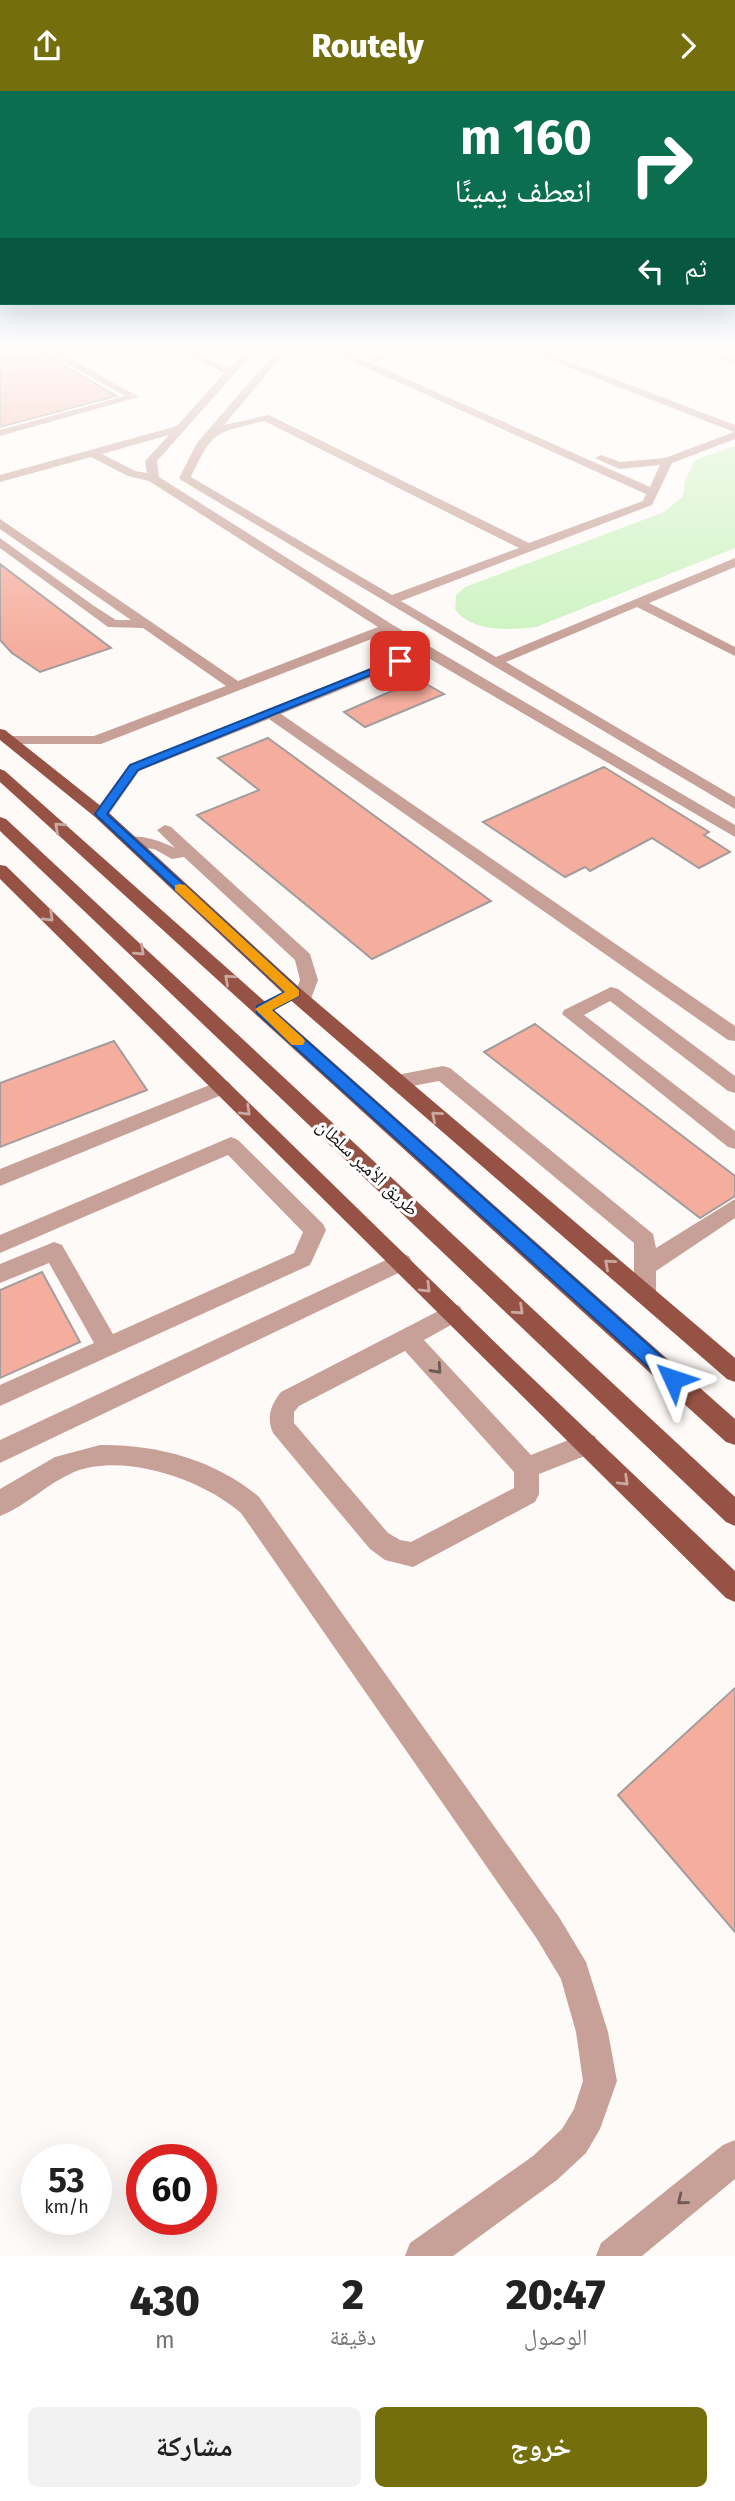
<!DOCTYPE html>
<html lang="ar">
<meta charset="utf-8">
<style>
:root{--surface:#fff;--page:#f2f2f2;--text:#222;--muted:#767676;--accent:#746e0c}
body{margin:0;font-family:"Fira Sans","Noto Naskh Arabic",sans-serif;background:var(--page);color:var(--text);direction:rtl;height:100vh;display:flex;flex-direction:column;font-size:26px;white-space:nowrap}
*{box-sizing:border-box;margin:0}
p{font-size:23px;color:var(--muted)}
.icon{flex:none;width:38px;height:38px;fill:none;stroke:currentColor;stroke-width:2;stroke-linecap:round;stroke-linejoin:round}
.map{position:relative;height:2165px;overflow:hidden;direction:ltr}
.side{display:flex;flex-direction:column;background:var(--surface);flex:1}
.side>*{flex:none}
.top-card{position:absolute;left:0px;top:0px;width:735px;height:214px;box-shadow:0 7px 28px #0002;direction:rtl;background:#0b6e4f;color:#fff;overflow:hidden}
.speed{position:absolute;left:21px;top:2053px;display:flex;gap:14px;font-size:35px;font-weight:700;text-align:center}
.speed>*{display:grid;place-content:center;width:91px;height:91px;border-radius:50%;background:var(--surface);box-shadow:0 7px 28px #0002;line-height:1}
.speed small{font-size:18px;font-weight:400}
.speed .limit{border:10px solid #d22;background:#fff;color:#111}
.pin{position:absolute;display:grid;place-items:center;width:60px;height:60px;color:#fff;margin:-30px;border-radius:14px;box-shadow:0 4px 10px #0006}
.me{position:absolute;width:77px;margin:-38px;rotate:312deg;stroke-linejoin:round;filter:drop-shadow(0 0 5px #0008)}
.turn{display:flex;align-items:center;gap:24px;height:147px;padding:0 28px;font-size:32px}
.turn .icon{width:91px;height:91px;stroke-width:2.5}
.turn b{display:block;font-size:49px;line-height:60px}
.then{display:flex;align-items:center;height:66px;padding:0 28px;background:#0003;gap:14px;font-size:26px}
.eta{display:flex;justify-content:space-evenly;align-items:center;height:119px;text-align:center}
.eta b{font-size:42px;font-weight:800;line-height:49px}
.primary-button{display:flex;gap:14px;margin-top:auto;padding:14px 28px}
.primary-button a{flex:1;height:80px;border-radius:10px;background:var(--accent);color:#fff;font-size:28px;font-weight:800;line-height:80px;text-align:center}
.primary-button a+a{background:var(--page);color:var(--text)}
header{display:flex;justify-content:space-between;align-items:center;height:91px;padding:0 28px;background:var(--accent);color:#fff;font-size:32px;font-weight:800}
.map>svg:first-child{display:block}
.green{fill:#ccf3c0}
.building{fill:#f5ae9e;stroke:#a29d9c;stroke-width:2}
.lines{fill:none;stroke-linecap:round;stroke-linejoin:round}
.minor{fill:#c7a097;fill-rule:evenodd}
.major{fill:#965345;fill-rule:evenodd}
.oneway{stroke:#caa9a2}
.oneway2{stroke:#6e5a56}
.route{fill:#1a73e8;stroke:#114b97;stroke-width:2}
.slow{fill:#f59e0b}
.labels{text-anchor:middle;stroke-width:6;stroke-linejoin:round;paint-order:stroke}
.street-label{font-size:19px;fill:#161514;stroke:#fff}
</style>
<header><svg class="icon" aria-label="forward" viewBox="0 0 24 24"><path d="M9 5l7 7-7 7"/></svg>Routely<svg class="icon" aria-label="share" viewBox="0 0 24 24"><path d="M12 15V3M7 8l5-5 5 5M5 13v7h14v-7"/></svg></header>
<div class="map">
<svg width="735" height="2165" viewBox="0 0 735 2165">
<rect width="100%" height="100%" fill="#fefaf8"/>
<path class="green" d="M 735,355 L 735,457 L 536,536 C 512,539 471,542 455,518 L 456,504 L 465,496 L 664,421 L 683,405 L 685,390 L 695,369 Z"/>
<g class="building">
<polygon points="0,253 28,253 116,305 0,336"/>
<polygon points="0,473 111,557 40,581 12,562 0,549"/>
<polygon points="421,590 444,603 365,636 344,621 394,599"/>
<polygon points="268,647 491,810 372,868 197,724 259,699 218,667"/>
<polygon points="604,676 709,741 704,744 730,761 699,777 652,747 590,780 585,776 565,786 483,731"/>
<polygon points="535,933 735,1085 735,1105 700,1127 484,961"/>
<polygon points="114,950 147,999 0,1056 0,992"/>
<polygon points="42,1181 80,1251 0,1287 0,1199"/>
<polygon points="735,1597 735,1841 618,1704"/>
</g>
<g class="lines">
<g class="minor">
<polygon points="32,253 45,253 139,306 0,345 0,339 125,305"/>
<path d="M 164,253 L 177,253 L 229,277 L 251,253 L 261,253 L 157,370 L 159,386 L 393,534 L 735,734 L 735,746 L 425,565 L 281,623 L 735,935 L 735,950 L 728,949 L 269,628 L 139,680 L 107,726 L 101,728 L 93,723 L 129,674 L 415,559 L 387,542 L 101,653 L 5,653 L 2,650 L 5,647 L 10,645 L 94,645 L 226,595 L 143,537 L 108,536 L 0,457 L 0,447 L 94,515 L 116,529 L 131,529 L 0,438 L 0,428 L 238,590 L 378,536 L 149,390 L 128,385 L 91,366 L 0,391 L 0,384 L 177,335 L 224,282 ZM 169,344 L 145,370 L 147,382 L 135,380 L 102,363 Z"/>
<path d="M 282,253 L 292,253 L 224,334 L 269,324 L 529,452 L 643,410 L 646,403 L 314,253 L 328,253 L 650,396 L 660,374 L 619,378 L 595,367 L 601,364 L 620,371 L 665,367 L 734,341 L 509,253 L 523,253 L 735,334 L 735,348 L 672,372 L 652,414 L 401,510 L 496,566 L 735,467 L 735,476 L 649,512 L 735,556 L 735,565 L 637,516 L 506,571 L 735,706 L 735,718 L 181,389 L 179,387 L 197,352 ZM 264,330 L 519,457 L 392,504 L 191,386 C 214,338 214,343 264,330 Z"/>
<polygon points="415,253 432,253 374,271 369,268"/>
<polygon points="680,253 695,253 735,268 735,274"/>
<path d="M 165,734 L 171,736 L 310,863 L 318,889 L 309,913 L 295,913 L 293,909 L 300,889 L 295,869 L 184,766 L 172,768 L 154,758 L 130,756 L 122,751 C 134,739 162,751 175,757 L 157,739 Z"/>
<polygon points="611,896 618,898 735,985 735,1002 728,1000 610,910 584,924 735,1040 735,1058 728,1056 562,923 564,919"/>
<polygon points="443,975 450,977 653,1143 656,1157 735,1108 735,1127 656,1180 656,1204 653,1210 645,1213 637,1210 634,1204 634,1152 439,990 397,998 390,996 387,991 390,986 397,984"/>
<polygon points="222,989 229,991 232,996 229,1001 0,1095 0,1078"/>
<polygon points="231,1046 238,1049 323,1133 326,1139 310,1174 0,1315 0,1294 94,1252 49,1172 0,1192 0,1173 54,1151 62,1154 113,1243 294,1162 303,1141 228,1064 0,1162 0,1144"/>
<polygon points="401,1162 409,1165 412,1171 409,1177 0,1372 0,1349"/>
<path d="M 452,1213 L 460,1215 L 463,1222 L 460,1229 L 424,1249 L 531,1364 L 586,1342 L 595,1345 L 598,1353 L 595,1361 L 539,1383 L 539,1403 L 535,1411 L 413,1476 L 385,1469 L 370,1458 L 273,1342 C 266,1326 271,1314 281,1301 ZM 405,1260 L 514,1381 L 514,1397 L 411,1451 L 400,1449 L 388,1442 L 294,1332 L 294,1321 L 299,1315 Z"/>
<path d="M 100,1354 C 156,1353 216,1369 259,1406 L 559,1826 L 586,1871 L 608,1941 L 617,1990 L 600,2038 L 586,2062 L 557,2089 L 453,2165 L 405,2165 L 410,2152 L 533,2065 L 562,2038 L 574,2018 L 583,1990 L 576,1941 L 561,1888 L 537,1848 L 241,1422 C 203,1389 125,1361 74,1381 C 48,1392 26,1415 0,1425 L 0,1398 L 55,1366 Z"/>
<polygon points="735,2049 735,2088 642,2165 596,2165 601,2152 723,2054"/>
</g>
<g class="major">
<polygon points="0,638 5,639 107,720 301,898 735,1267 735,1291 727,1288 287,906 95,726 0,649"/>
<polygon points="0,678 5,680 735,1328 735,1354 726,1351 0,691"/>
<polygon points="0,726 6,728 735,1406 735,1435 726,1431 0,740"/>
<polygon points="0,774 6,775 507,1263 735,1480 735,1511 726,1507 0,788"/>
</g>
</g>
<defs><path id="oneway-chevron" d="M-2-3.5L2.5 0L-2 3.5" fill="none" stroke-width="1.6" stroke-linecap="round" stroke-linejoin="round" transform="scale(1.75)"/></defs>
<g class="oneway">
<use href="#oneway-chevron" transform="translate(59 736) rotate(-138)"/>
<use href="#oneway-chevron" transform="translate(49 826) rotate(44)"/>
<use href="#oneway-chevron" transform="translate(140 860) rotate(43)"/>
<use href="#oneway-chevron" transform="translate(229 888) rotate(-138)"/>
<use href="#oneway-chevron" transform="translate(246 1020) rotate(44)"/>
<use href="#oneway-chevron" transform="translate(436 1025) rotate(-139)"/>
<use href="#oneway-chevron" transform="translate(609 1173) rotate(-139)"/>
<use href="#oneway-chevron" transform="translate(426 1197) rotate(45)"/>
<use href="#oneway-chevron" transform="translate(519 1219) rotate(43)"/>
<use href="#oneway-chevron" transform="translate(624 1390) rotate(44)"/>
</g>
<g class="oneway2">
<use href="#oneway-chevron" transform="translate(437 1278) rotate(48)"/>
<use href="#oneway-chevron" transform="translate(682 2109) rotate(141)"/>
</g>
<linearGradient id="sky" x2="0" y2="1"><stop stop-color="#94beef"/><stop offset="0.46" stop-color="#fffdfc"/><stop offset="1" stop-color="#fffdfc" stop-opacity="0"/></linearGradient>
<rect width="735" height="556" fill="url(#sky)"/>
<polygon class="route" points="396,568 405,570 138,679 107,723 299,899 299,905 272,919 680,1282 682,1288 680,1293 673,1295 667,1293 257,922 257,915 285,901 95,723 130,674"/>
<polygon class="slow" points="180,793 185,794 299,899 299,905 272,919 303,947 305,950 303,954 292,954 255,918 285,901 175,799 175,794"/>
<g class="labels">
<g class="street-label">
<text transform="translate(368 1076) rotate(43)" y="7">طريق الأمير سلطان</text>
</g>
</g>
</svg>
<div class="speed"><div>53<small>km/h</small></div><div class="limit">60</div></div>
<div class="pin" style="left:400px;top:570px;background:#d93025"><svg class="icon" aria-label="arrive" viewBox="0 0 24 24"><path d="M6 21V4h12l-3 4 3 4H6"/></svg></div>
<svg class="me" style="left:673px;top:1288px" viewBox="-20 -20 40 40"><path d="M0-17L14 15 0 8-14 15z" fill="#1a73e8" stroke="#fff" stroke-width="4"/></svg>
<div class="top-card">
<div class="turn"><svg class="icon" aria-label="right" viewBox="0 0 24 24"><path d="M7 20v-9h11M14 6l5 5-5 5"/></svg><div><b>160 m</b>انعطف يمينًا</div></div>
<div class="then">ثم<svg class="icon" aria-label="left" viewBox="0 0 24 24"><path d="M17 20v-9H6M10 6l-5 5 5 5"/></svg></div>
</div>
</div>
<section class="side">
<div class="eta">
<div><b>20:47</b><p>الوصول</p></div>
<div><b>2</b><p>دقيقة</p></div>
<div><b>430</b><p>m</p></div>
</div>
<div class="primary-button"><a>خروج</a><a>مشاركة</a></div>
</section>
